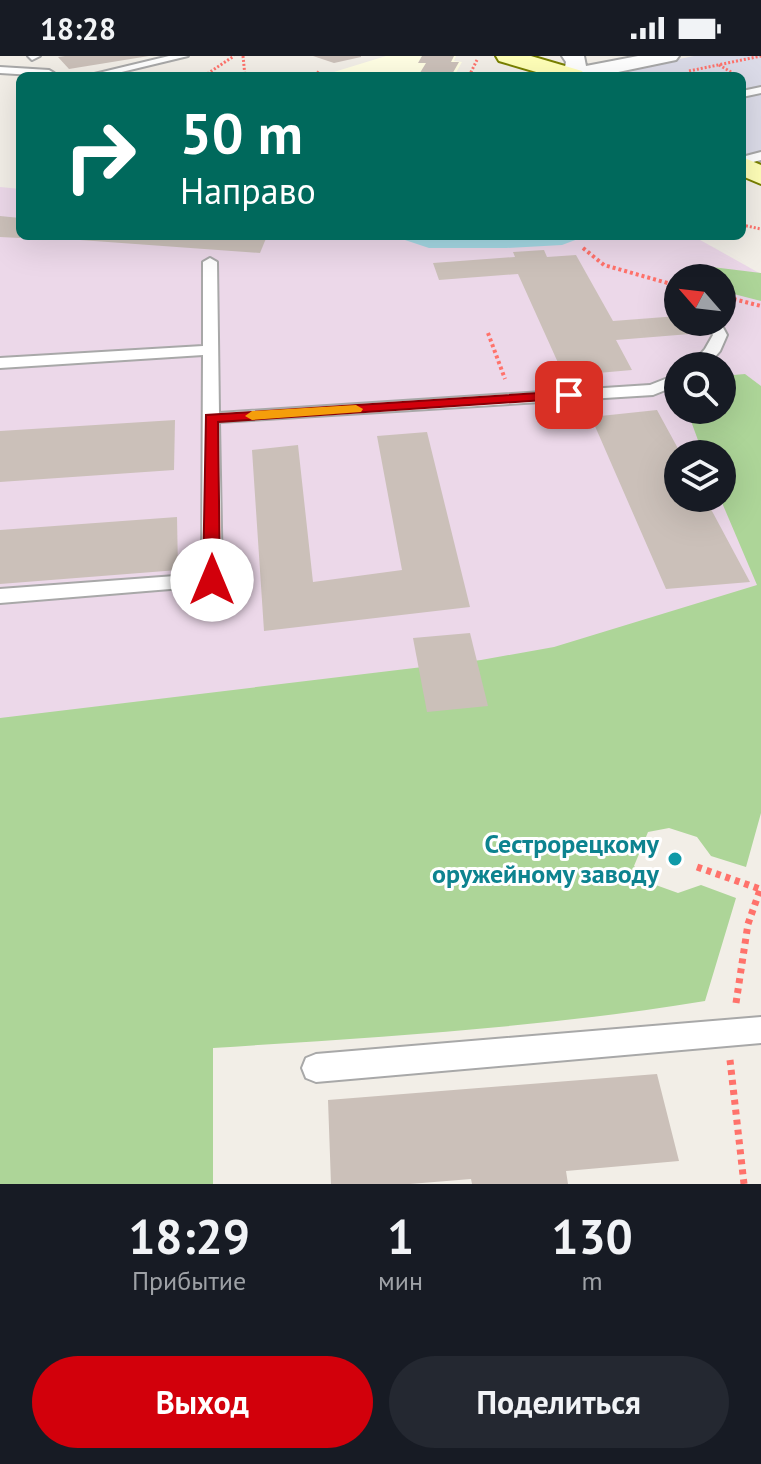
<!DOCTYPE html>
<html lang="ru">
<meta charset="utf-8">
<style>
:root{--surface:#171b24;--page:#242831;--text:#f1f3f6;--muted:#9ea1a6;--accent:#d2000b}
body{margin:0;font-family:"PT Sans",sans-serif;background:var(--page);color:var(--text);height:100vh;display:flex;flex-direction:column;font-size:30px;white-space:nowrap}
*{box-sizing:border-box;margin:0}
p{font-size:26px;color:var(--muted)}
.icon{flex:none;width:44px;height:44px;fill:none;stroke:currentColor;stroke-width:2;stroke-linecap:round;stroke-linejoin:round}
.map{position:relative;height:1128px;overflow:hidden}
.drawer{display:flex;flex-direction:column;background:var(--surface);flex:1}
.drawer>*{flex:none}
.top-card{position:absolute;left:16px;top:16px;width:730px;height:168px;border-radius:12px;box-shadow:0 8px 32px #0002;background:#00695c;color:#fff;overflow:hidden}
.needle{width:52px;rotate:298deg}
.tools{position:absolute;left:664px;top:208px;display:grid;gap:16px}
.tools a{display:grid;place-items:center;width:72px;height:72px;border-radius:50%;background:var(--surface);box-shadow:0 8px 32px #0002;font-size:40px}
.pin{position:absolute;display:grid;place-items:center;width:68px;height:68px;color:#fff;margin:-34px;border-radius:16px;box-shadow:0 4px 12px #0006}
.me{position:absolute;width:88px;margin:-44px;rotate:0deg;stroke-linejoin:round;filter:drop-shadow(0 0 6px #0008)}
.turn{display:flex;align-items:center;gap:28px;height:168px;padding:0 32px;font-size:36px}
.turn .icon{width:104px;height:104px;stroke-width:2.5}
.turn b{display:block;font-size:56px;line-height:68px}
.eta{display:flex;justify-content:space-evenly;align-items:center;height:136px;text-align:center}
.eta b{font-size:48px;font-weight:600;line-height:56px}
.cta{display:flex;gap:16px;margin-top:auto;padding:16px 32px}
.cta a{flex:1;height:92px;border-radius:48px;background:var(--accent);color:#fff;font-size:32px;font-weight:600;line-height:92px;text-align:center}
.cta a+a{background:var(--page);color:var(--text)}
.status{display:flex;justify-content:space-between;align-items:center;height:56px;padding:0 40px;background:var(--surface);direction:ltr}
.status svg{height:22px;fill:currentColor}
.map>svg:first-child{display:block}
.industrial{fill:#ecd8e9;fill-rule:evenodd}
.education{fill:#fffee3}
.forest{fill:#add598}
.plaza{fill:#dbdbe8}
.water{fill:#a4d8e3}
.building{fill:#cbc0b9}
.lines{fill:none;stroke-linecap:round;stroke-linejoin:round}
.service-casing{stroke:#a8a8a8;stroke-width:4}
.minor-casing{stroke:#a8a8a8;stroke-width:4}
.secondary-casing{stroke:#798000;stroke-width:4}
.path-far2{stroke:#ff726b;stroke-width:3;stroke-dasharray:2 2;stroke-linecap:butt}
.path-far1{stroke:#ff726b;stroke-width:4;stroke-dasharray:3 3;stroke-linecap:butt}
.path{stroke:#ff726b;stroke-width:7;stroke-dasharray:5 5;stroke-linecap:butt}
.service{fill:#fff;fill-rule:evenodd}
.minor{fill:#fff;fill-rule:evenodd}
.secondary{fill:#ffffb8;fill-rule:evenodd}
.route{fill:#d2000b;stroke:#880007;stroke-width:2}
.slow{fill:#f59e0b}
.culture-dot{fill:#0f9aa8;stroke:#fff;stroke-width:3}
.labels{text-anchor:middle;stroke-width:6;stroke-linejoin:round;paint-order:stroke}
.near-culture-label{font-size:26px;font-weight:bold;fill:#0d838f;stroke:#fff;text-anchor:end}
</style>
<div class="status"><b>18:28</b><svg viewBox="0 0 49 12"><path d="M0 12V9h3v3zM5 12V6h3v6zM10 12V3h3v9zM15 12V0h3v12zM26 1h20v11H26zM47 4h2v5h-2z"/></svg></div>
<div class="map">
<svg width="761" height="1128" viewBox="0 0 761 1128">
<rect width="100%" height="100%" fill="#f2eee7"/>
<path class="industrial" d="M 0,131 L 20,133 L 20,180 L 693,180 L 761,218 L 761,537 L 212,782 L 213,1128 L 0,1128 ZM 678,222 L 722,222 L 722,266 L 678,266 ZM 678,310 L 722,310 L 722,354 L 678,354 ZM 678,398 L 722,398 L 722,442 L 678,442 Z"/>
<polygon class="education" points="386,0 456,0 454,5 462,6 454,20 331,20 334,16"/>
<g class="forest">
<polygon points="712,211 761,217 761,245 722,235 722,222 711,222 708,217"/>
<path d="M 745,318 L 761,330 L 761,757 L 746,811 L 711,800 L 697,781 L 669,772 L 648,776 L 634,810 L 653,828 L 678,837 L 701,829 L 736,842 L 705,945 C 542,972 377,981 213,992 L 213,1128 L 0,1128 L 0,662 L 481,604 L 554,591 L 757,529 L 720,442 L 722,398 L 703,398 L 687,354 L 722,354 L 722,320 Z"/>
</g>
<polygon class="plaza" points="694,0 761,0 761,113 742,103 742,20 596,20"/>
<polygon class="water" points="393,180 630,180 578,183 562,189 506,192 429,192"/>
<g class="building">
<polygon points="149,0 69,13 58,1 65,0"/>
<polygon points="313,0 361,0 361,1 334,7"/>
<polygon points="422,0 454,0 451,6 459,6 451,20 418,20 426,7 418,7"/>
<polygon points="0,160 20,162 20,182 0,181"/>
<polygon points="25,180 267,180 260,197"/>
<polygon points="544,194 547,201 576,199 613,265 678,260 678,266 682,266 690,278 616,284 632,314 564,320 518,218 439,224 433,207 515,201 513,196"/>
<polygon points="657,354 681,398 678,398 678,442 705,442 750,526 666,533 591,361"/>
<polygon points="175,364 174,414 0,426 0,375"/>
<polygon points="427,376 470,551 264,575 252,394 298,389 313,526 402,514 377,380"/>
<polygon points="177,461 178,514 0,528 0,474"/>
<polygon points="470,577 488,650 427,656 413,582"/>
<polygon points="657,1018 679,1105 566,1115 568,1128 472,1128 471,1123 410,1128 331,1128 328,1044"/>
</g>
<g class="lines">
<defs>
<g id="service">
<polygon points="28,0 40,0 32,4"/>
<polygon points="169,0 188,0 105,20 86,20"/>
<polygon points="0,11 49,14 54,17 49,20 0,17"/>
<polygon points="761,31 761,37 742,41 742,35"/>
<polygon points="761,96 761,104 742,109 742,101"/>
<polygon points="210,202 217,206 219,357 650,329 678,318 678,329 653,339 219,366 222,524 219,529 0,547 0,533 202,518 203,299 0,312 0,302 203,290 203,206"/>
<polygon points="706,266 720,266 727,279 720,295 707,310 690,310 705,293 713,279"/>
<polygon points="761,961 761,987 316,1026 306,1022 302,1012 306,1002 316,998"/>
</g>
<polygon id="minor" points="562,0 584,0 586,10 638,0 679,0 676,4 599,20 563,20 566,6"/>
<g id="secondary">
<polygon points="496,0 531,0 582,15 585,20 550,20 499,5"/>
<polygon points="742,101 761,109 761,128 742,120"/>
</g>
</defs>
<use href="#service" class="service-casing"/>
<use href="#minor" class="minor-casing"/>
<use href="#secondary" class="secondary-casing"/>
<g class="path-far2">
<polyline points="243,0 245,20"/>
<polyline points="719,9 738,20"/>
<polyline points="689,15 761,0"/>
<polyline points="204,20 234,0"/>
<polyline points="315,20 319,15"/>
<polyline points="469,20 477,4"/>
<polyline points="742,169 761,173"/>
</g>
<g class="path-far1">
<polyline points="583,192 604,209 678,230"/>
<polyline points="722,240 761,250"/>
<polyline points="488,277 505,323"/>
</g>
<g class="path">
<polyline points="697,811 760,833"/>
<polyline points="736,947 748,868 761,831"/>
<polyline points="730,1004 744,1128"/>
</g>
<use href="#service" class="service"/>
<use href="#minor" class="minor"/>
<use href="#secondary" class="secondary"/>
</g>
<polygon class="route" points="569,335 574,336 574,342 218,366 220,524 212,530 203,524 206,359"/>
<polygon class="slow" points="356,349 363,353 361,356 252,364 245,360 252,355"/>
<circle class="culture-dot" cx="675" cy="803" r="8"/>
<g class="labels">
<g class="near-culture-label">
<text x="659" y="797">Сестрорецкому<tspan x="659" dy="30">оружейному заводу</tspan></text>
</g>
</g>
</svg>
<div class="tools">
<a><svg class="needle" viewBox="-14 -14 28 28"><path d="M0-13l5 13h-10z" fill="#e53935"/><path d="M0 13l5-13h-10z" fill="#9ea1a6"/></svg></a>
<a><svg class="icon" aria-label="search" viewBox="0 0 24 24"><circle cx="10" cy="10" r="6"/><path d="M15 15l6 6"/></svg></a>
<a><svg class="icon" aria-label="layers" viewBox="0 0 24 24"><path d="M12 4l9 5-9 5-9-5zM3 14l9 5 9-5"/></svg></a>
</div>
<div class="pin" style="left:569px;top:339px;background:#d93025"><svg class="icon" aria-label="arrive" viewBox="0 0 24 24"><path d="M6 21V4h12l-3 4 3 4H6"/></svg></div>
<svg class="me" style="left:212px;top:524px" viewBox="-20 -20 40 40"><circle r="19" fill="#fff"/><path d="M0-13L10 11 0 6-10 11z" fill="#d2000b"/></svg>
<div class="top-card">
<div class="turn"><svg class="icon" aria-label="right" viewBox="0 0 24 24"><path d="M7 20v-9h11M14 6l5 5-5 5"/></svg><div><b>50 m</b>Направо</div></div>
</div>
</div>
<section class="drawer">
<div class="eta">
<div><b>18:29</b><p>Прибытие</p></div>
<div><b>1</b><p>мин</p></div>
<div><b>130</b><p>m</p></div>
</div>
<div class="cta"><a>Выход</a><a>Поделиться</a></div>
</section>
